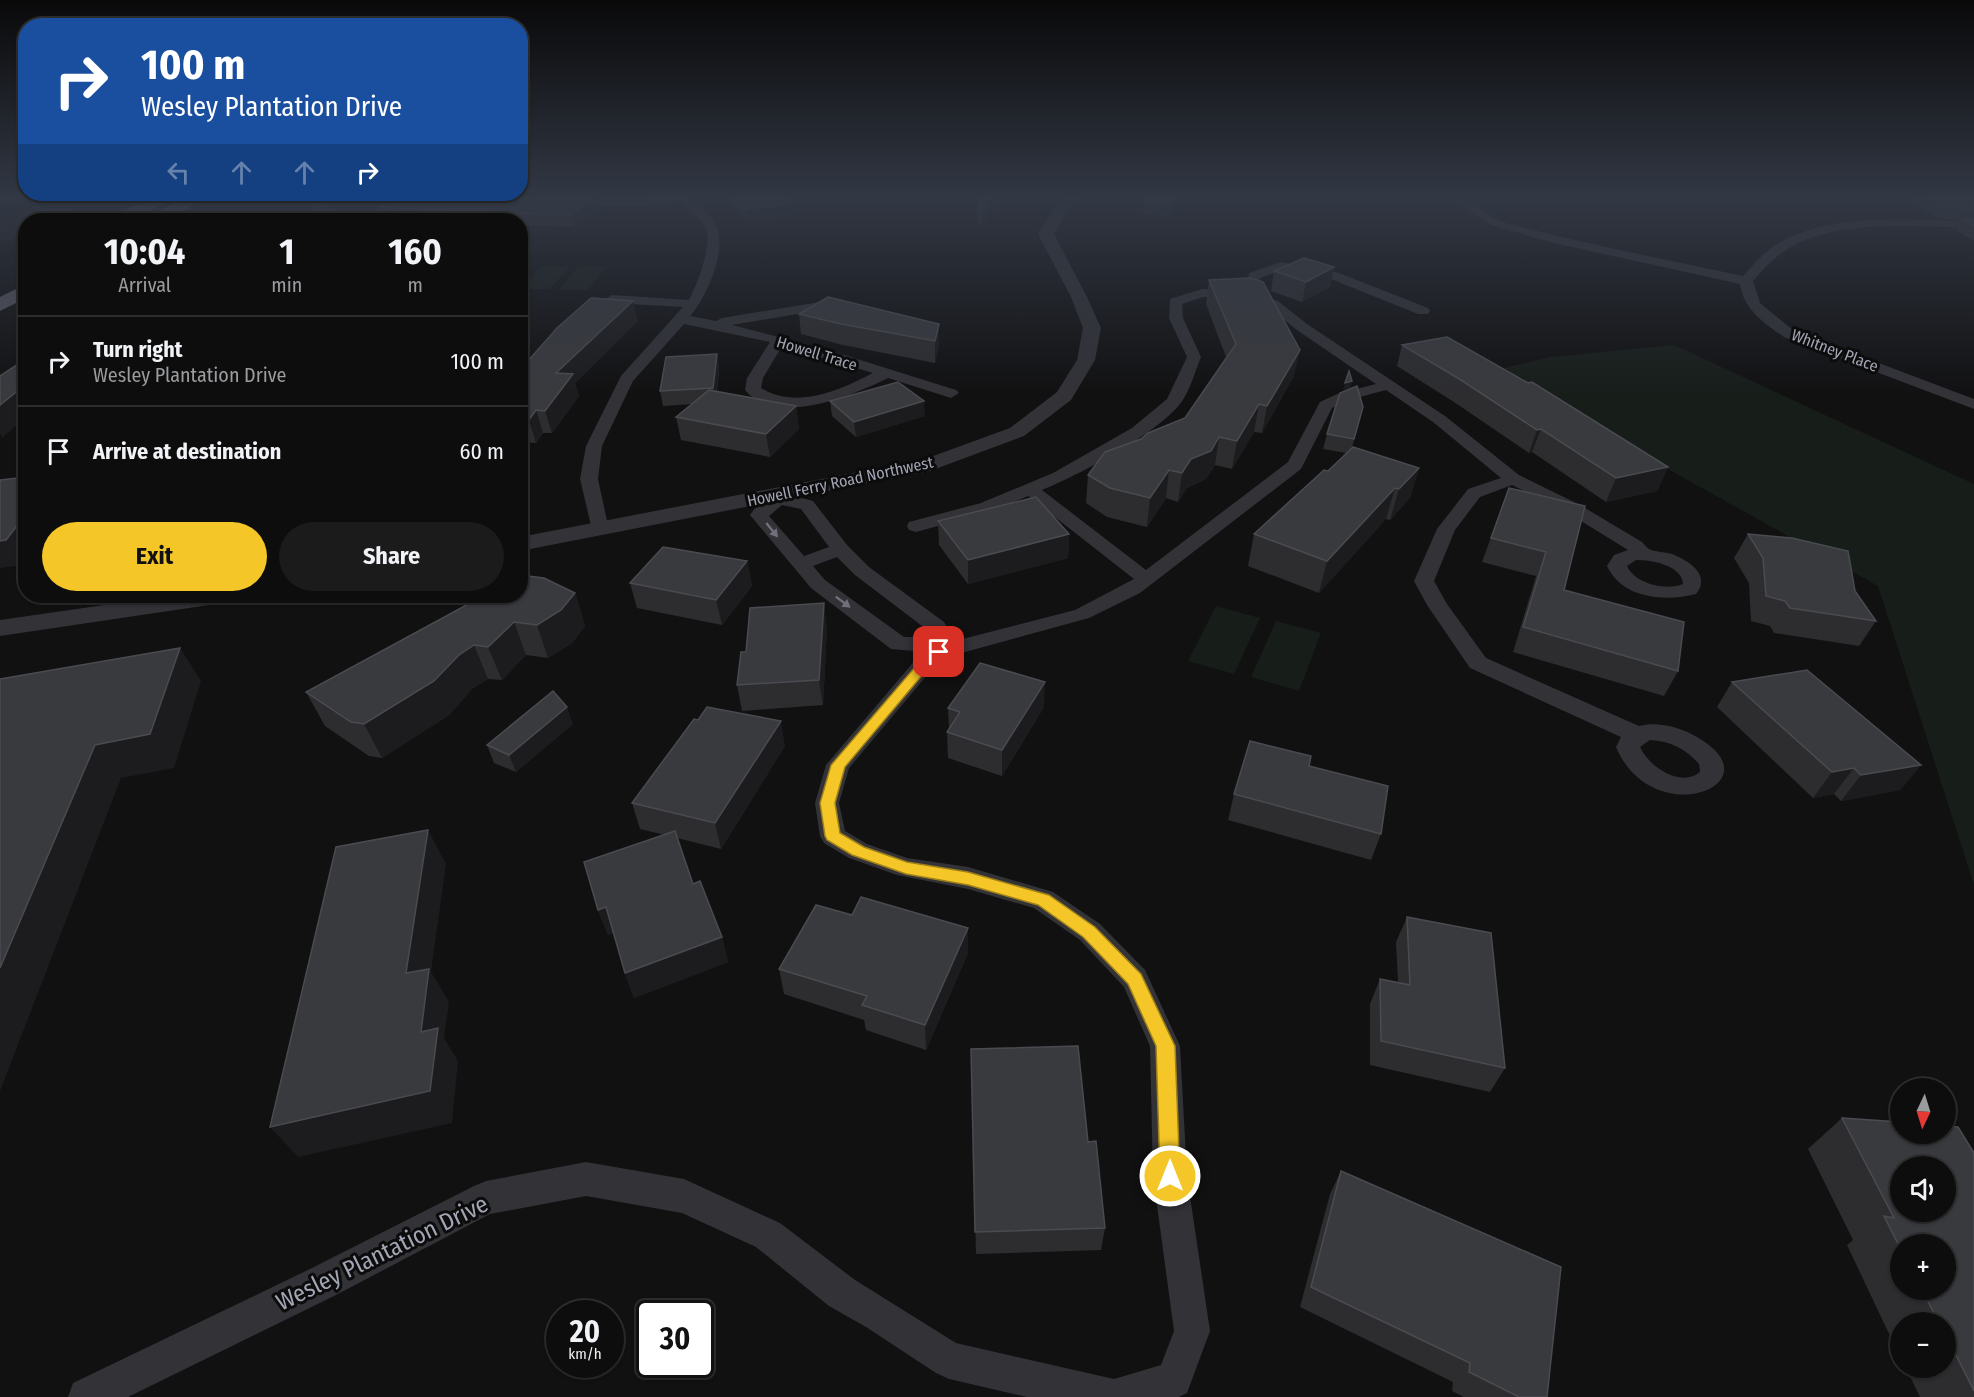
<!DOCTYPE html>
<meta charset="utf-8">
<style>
:root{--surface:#0d0d0e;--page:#1b1b1c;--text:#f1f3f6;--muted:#9a9c9e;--line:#2d2d2e;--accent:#f4c627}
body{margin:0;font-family:"Fira Sans Condensed",sans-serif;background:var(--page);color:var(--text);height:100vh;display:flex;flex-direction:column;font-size:22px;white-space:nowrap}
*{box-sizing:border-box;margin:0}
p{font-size:20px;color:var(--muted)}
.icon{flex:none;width:33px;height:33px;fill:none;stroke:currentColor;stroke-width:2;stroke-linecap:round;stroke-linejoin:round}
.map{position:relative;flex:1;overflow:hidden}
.drawer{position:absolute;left:18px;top:213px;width:510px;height:390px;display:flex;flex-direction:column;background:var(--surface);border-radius:24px;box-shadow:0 2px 4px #0004,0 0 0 2px var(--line)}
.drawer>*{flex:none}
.guide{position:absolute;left:18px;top:18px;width:510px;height:183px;border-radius:24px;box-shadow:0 2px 4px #0004,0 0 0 2px var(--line);background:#1a4fa0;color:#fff;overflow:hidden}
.needle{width:39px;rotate:184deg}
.tools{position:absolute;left:1890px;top:1078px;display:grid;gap:12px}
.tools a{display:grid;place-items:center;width:66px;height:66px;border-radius:50%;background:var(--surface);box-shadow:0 2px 4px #0004,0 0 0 2px var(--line);font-size:30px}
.speed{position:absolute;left:546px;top:1300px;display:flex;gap:12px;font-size:30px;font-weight:700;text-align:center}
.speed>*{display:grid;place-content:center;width:78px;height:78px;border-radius:50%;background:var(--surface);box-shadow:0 2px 4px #0004,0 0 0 2px var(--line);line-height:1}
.speed small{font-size:15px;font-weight:400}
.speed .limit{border:3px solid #111;border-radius:9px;background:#fff;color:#111}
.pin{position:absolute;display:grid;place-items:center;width:51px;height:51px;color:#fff;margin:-26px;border-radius:12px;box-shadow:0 3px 9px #0006}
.me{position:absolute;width:66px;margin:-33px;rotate:0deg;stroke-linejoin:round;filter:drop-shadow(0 0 4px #0008)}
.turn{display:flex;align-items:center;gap:21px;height:126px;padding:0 24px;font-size:27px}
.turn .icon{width:78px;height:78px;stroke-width:2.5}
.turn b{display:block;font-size:42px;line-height:51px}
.lanes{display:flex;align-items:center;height:57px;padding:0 24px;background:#0003;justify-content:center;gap:30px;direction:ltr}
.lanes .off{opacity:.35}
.eta{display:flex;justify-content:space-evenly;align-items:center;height:102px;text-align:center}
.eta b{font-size:36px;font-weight:700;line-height:42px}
.button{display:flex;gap:12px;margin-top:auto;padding:12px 24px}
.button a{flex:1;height:69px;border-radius:36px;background:var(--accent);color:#111;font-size:24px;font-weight:700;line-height:69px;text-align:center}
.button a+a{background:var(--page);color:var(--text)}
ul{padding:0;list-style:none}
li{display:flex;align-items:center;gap:18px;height:90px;padding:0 24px;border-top:2px solid var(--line)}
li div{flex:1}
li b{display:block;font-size:22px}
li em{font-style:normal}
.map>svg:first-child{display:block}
.green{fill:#171d19}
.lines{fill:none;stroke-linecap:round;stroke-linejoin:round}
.minor{fill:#323237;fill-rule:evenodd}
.tertiary{fill:#323237;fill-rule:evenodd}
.trunk{fill:#56575f;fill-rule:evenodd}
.wall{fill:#2d2d30;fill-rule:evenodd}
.shaded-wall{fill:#1c1c1e}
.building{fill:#393a3e;stroke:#4a4b50;stroke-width:1.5;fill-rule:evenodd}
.oneway{fill:#70717b}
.route{fill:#f4c627;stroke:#9f8119;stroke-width:1.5}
.labels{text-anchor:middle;stroke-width:6;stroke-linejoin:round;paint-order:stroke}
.far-street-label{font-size:16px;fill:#a2a5b3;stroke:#0c0c0d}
.near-street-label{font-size:24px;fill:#a2a5b3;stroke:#0c0c0d}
</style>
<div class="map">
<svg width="1974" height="1397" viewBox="0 0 1974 1397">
<rect width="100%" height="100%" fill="#111112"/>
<g class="green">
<polygon points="542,266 570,267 550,289 521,289"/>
<polygon points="578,267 606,267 588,290 559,290"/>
<polygon points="1674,345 1974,484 1974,885 1878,586 1491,371 1551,357"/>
<polygon points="1216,606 1260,618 1234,674 1188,661"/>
<polygon points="1276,621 1321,633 1299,691 1251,677"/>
</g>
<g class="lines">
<g class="minor">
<path d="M 649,198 L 691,198 C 698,206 712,216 716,225 C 728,249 706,299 690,316 L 716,321 L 722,318 L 838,299 L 843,300 L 845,303 L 843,306 L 838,307 L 732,325 L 822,348 L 956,390 L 959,393 L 951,398 L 888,378 C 854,395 776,428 745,390 L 747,378 L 770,342 L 684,324 L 633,381 L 602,446 L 598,479 L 609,530 L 607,534 L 593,534 L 580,479 L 586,446 L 621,376 L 683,307 L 612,303 L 605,299 L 612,295 L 689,300 C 697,284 714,243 705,226 C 700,217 688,209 681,202 L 637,206 L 569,205 L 563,202 L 569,199 ZM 782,346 L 873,373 C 840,390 796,410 761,388 L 763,378 Z"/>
<path d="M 1449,198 C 1475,198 1483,216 1506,223 C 1585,244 1664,259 1743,276 C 1753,265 1763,253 1776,245 C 1829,211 1914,220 1974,222 L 1974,228 C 1917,227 1836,218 1786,250 C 1773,258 1763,270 1753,281 L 1760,303 L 1794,331 L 1974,399 L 1974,409 L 1784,337 C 1765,324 1743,309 1740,284 L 1554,243 L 1491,225 Z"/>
<path d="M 1281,262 L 1339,273 L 1428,308 L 1430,311 L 1428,314 L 1418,314 L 1331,279 L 1282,270 L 1260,278 L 1258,295 L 1278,301 L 1307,324 L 1445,416 L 1519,475 L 1580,505 L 1642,542 C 1644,544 1646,547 1649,549 C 1655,552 1665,552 1672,554 C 1690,561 1711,575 1696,594 C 1666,602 1622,599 1607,566 L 1614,555 L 1628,550 L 1568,513 L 1512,485 L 1480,497 L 1455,530 L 1434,581 L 1447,604 L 1486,658 L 1639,726 C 1657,721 1680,727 1697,737 C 1779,784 1653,834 1616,747 L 1621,737 L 1470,668 L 1427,605 L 1414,581 L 1437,529 L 1468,489 L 1501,478 L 1433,422 L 1386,390 L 1349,400 L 1332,408 L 1301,469 L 1140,593 L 1089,618 L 947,657 L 933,668 L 849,768 L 839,803 L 845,831 L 867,844 L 907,858 L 968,867 L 1053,892 L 1100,924 L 1145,970 L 1180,1046 L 1187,1176 L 1210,1331 L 1187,1393 L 1179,1397 L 1027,1397 L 949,1379 L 936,1373 L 866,1327 L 829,1306 L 756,1247 L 682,1213 L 586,1196 L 490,1214 L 336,1295 L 128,1397 L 68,1397 L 73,1383 L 310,1269 L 474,1186 L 486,1181 L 586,1162 L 684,1179 L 780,1223 L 855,1280 L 956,1343 L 1114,1379 L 1161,1365 L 1174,1331 L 1153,1176 L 1150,1046 L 1124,987 L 1080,940 L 1034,908 L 968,889 L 897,875 L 849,858 L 824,843 L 820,836 L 815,803 L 826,765 L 917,658 L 926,652 L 891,649 L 811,588 L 750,515 C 768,488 786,494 813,501 L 847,545 L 869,567 L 944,622 L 947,627 L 940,642 L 943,644 L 1075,610 L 1134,579 L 1028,496 L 993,511 L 916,532 L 909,530 L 907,526 L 909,522 L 981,503 L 1053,473 L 1132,428 L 1167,399 L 1187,357 L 1169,318 L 1170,299 L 1202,289 L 1245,291 L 1249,273 ZM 1203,297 L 1240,298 L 1268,307 L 1297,330 L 1376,384 L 1337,394 L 1320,402 L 1288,462 L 1146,570 L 1042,490 C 1079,475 1155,435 1180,404 C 1190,392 1195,371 1201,357 L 1183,318 L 1182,304 ZM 782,505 L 801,509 L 829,547 L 804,556 L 769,516 ZM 837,557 L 855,575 L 926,629 L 922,637 L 904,637 L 825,580 L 813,566 ZM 1636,560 C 1651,560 1682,565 1683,584 C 1666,591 1635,584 1627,566 ZM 1650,740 C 1670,741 1686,749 1699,764 L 1700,772 C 1681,788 1649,767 1640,747 Z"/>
</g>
<g class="tertiary">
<polygon points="1065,198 1081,198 1067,210 1054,234 1087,297 1101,328 1095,360 1071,400 1024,436 930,471 520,551 520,537 925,459 1010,428 1057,392 1077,360 1083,328 1071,297 1038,234 1056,205"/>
<polygon points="167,596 229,596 225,601 216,604 0,636 0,620"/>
</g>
<g class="trunk">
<polygon points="152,198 174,198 132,220 111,220 113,216"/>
<polygon points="185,198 206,198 166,220 146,220 148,216"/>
<polygon points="26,284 26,298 0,311 0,297"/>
</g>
</g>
<g class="wall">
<polygon points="353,198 328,213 314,211 309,199"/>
<polygon points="728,198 787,198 791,203 793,216 747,222"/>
<polygon points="981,198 1003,198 982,225 977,222 977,210"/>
<polygon points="1180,198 1170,216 1143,214 1144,202"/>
<polygon points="1908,198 1974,198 1974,241 1956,230 1961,220 1937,218 1907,200"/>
<polygon points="379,207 600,207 574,227 520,225 520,220 410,220 384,219"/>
<polygon points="1334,267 1330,287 1302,302 1271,291 1274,271"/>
<polygon points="1209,280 1294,376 1262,433 1254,432 1232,469 1215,465 1206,479 1187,488 1178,502 1166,498 1147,527 1107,517 1086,503 1088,475 1141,439 1185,418 1226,357 1206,304"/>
<polygon points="799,314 939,324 939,345 935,363 843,345 801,334"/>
<polygon points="638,321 575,383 579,396 552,433 543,433 536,443 520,442 520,370"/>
<polygon points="1402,345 1668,467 1657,491 1606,502 1532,452 1529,453 1454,402 1397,366"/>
<polygon points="717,354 719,369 717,392 796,406 799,429 770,457 681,440 676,417 692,404 663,406 660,391"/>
<polygon points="830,401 925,416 856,437 832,416"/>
<polygon points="1363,407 1352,448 1419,468 1410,498 1390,520 1386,519 1319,593 1248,566 1254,534 1328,471 1346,453 1323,449 1327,434"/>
<polygon points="1509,488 1585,506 1564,590 1678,671 1664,696 1513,652 1536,576 1482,562"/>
<polygon points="938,521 1069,534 1068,558 968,584 939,545"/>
<polygon points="1748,534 1855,591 1876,621 1859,646 1774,633 1770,626 1751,621 1749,583 1734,558"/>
<polygon points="747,561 752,586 722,625 637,608 630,583"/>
<polygon points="575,593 585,626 572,643 548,658 526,655 502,680 488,679 473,688 449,715 382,758 369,756 325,726 306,692"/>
<polygon points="827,628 823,705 742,711 737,685 746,652"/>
<polygon points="1732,682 1921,765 1900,790 1841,801 1834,794 1813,798 1717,707"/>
<polygon points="1044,707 1002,776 948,758 947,732 949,729 948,708"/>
<polygon points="573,724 516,772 494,763 487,745"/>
<polygon points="785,746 721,849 677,838 693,884 722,937 728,962 634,998 625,973 614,933 608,935 598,910 665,835 640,829 632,803"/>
<polygon points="1309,766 1381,834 1371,860 1228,820 1234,794"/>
<polygon points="852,915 968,953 926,1050 866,1030 864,1020 784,994 779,969"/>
<polygon points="1407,917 1505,1068 1490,1092 1370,1065 1370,1004 1380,979 1398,982 1396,942"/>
<polygon points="971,1049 1088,1142 1105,1228 1101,1250 976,1254"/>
<path d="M 1842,1118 L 1974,1153 L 1974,1397 L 1920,1397 L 1906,1368 L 1946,1368 L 1946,1323 L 1900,1323 L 1900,1357 L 1847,1245 L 1853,1240 L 1808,1149 ZM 1900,1245 L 1946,1290 L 1900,1290 Z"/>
<polygon points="1341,1171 1547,1397 1464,1397 1452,1391 1453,1382 1300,1307 1330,1194"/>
</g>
<g class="shaded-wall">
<polygon points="15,198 97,198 50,220 26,220 26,232 0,244 0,205"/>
<polygon points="328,198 353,198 328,213 323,201"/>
<polygon points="593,198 598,198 600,207 574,227 571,215"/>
<polygon points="993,198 1003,198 982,225 982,213"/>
<polygon points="1174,198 1180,198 1170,216 1171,204"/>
<polygon points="791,203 793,216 747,222 745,210"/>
<polygon points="1334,267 1330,287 1302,302 1306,282"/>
<polygon points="633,301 638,321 575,383 579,396 552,433 545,411 556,373"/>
<polygon points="939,324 939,345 935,363 935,341"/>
<polygon points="1300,350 1294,376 1262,433 1267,406"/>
<polygon points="717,354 719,369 716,403 713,388"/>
<polygon points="1352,381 1350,388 1343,390 1345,383"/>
<polygon points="26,384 26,417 2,438 0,434 0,405"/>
<polygon points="924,401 925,416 856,437 854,422"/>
<polygon points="1259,404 1254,432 1232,469 1237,441"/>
<polygon points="796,406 799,429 770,457 766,434"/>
<polygon points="536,410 543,433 536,443 529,420"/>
<polygon points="1541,429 1532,452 1529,453 1537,430"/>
<polygon points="1219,437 1215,465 1206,479 1187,488 1178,502 1182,473 1191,459"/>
<polygon points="1668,467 1657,491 1606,502 1616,478"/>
<polygon points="1419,468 1410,498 1390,520 1399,489"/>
<polygon points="1169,470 1166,498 1147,527 1150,498"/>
<polygon points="1395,488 1386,519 1319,593 1327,561"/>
<polygon points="26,522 26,562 24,565 0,568 0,541 19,523"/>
<polygon points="1069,534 1068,558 968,584 968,560"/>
<polygon points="747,561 752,586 722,625 716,600"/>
<polygon points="575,593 585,626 572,643 548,658 537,625"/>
<polygon points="824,603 827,628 823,705 819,680"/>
<polygon points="514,622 526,655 502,680 488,647"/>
<polygon points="474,645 488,679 473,688 449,715 382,758 364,724 459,655"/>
<polygon points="180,648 201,681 174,768 121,778 0,1091 0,968 95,745"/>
<polygon points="1045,682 1044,707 1002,776 1002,750"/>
<polygon points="567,707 573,724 516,772 509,755"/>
<polygon points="781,721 785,746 721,849 715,823"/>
<polygon points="1921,765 1900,790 1841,801 1861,775"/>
<polygon points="1854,768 1834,794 1813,798 1832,772"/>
<polygon points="428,830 446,864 431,972 449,1002 444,1038 458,1061 452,1123 298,1157 270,1127 406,973"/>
<polygon points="606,907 616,933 608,935 598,910"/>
<polygon points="968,928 968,953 926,1050 925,1025"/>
<polygon points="722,937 728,962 634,998 625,973"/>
</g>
<g class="building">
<polygon points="0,198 15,198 0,205"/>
<polygon points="309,198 328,198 323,201 309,199"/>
<polygon points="392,198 593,198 571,215 379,207"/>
<polygon points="736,198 787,198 791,203 745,210"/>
<polygon points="981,198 993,198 982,213 977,210"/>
<polygon points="1146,198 1174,198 1171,204 1144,202"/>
<polygon points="1928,198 1974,198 1974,209 1943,207"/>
<polygon points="1962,219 1974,219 1974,226"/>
<polygon points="1304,258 1334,267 1306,282 1274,271"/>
<polygon points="1250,278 1263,282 1300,350 1267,406 1259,404 1237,441 1219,437 1211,451 1191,459 1182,473 1169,470 1150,498 1110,488 1088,475 1105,452 1141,439 1148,433 1185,418 1236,344 1209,280"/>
<polygon points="828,297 939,324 935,341 841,324 799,314"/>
<polygon points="591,298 633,301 556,373 573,374 545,411 536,410 529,420 520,420 520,370 557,328"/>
<polygon points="1447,337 1528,383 1532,382 1668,467 1616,478 1541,429 1537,430 1461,380 1402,345"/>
<polygon points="717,354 713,388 660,391 666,357"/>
<polygon points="26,359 26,384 0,405 0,376"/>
<polygon points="1349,371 1352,381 1345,383"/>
<polygon points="898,382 924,401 854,422 830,401"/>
<polygon points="1357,386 1363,407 1354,439 1327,434 1340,393"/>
<polygon points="709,390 796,406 766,434 676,417"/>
<polygon points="1353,447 1419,468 1399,489 1395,488 1327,561 1254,534 1324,470 1328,471"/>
<polygon points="26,477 26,522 19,523 6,540 0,541 0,480"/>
<polygon points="1509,488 1585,506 1564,590 1684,622 1678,671 1523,627 1546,552 1491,538"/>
<polygon points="1036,497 1069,534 968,560 938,521"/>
<polygon points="1748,534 1792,538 1848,551 1855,591 1876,621 1790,608 1785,601 1766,596 1763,558"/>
<polygon points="663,547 747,561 716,600 630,583"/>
<polygon points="520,575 544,578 575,593 561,610 537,625 514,622 488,647 474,645 459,655 434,681 364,724 351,722 306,692 483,596 520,596"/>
<polygon points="824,603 819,680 737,685 741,652 746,652 750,608"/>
<polygon points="180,648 150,734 95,745 0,968 0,679"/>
<polygon points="980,663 1045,682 1002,750 947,732 960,712 948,708"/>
<polygon points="1807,670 1921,765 1861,775 1854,768 1832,772 1732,682"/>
<polygon points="553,691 567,707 509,755 487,745"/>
<polygon points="707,707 781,721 715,823 632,803 694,719 698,720"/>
<polygon points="1250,741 1311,756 1309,766 1388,786 1381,834 1234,794"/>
<polygon points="428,830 406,973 429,969 421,1032 438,1028 430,1091 270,1127 336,847"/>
<polygon points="675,831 693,884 700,881 722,937 625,973 606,907 598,910 584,862"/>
<polygon points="861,897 968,928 925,1025 862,1005 867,996 779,969 816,905 852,915"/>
<polygon points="1407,917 1491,933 1505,1068 1381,1041 1380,979 1410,985"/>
<polygon points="1078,1046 1088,1142 1096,1141 1105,1228 975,1232 971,1049"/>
<path d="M 1842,1118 L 1900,1122 L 1900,1134 L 1946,1134 L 1946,1126 L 1958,1127 L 1974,1153 L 1974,1391 L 1946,1335 L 1946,1323 L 1939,1323 L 1922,1290 L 1946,1290 L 1946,1245 L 1900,1245 L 1900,1248 L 1884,1216 L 1894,1218 ZM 1900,1167 L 1946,1167 L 1946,1212 L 1900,1212 Z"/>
<polygon points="1341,1171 1561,1267 1547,1397 1519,1397 1469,1372 1470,1363 1311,1287"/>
</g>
<defs><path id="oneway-solid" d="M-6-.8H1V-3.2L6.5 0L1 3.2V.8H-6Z" transform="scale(1.5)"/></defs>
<g class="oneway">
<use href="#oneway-solid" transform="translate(772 530) rotate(51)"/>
<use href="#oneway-solid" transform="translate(843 602) rotate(37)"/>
</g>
<linearGradient id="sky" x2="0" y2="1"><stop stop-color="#09090a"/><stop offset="0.5" stop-color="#323844"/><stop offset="1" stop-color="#323844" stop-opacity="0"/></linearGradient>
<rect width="1974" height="394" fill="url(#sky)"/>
<polygon class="route" points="939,648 945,652 930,666 845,767 835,803 840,833 864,847 907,862 968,872 1049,895 1095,927 1141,974 1175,1046 1180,1176 1177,1183 1170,1186 1163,1183 1160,1176 1156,1046 1128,984 1083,937 1038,905 968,885 906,874 852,855 827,840 825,836 820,803 831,765 921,660"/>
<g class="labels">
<g class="far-street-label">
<text transform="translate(1835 350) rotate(21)" y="6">Whitney Place</text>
<text transform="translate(817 353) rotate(17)" y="6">Howell Trace</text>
<text transform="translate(840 481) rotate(-12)" y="6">Howell Ferry Road Northwest</text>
</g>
<g class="near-street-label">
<text transform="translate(382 1253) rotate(-26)" y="8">Wesley Plantation Drive</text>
</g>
</g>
</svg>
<div class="tools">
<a><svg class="needle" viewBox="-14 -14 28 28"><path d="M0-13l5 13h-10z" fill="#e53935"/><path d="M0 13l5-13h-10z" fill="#9a9c9e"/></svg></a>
<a><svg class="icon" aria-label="sound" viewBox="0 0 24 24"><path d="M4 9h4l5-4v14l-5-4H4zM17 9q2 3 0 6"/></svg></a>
<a>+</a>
<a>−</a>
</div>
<div class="speed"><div>20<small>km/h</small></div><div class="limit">30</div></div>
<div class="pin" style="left:939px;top:652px;background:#d93025"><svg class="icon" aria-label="arrive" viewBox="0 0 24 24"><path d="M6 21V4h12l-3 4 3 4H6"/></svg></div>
<svg class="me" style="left:1170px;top:1176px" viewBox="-20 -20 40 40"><circle r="17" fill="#f4c627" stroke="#fff" stroke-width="3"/><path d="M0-11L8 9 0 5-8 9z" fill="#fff"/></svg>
<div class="guide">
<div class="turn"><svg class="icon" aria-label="right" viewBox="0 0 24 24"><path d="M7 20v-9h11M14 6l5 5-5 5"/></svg><div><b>100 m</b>Wesley Plantation Drive</div></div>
<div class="lanes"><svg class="icon off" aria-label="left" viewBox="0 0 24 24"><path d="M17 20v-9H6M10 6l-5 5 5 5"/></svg><svg class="icon off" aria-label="ahead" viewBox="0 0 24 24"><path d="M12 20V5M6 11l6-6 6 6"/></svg><svg class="icon off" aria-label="ahead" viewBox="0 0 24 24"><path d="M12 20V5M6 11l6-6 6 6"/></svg><svg class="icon" aria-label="right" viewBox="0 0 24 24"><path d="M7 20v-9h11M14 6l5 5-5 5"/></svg></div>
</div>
<section class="drawer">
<div class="eta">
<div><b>10:04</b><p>Arrival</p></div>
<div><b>1</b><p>min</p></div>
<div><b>160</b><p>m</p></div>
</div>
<ul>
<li><svg class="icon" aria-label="right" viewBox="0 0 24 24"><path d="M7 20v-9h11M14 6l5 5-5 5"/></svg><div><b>Turn right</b><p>Wesley Plantation Drive</p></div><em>100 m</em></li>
<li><svg class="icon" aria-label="arrive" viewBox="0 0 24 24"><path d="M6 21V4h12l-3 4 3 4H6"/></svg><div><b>Arrive at destination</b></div><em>60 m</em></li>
</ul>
<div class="button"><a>Exit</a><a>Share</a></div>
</section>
</div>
